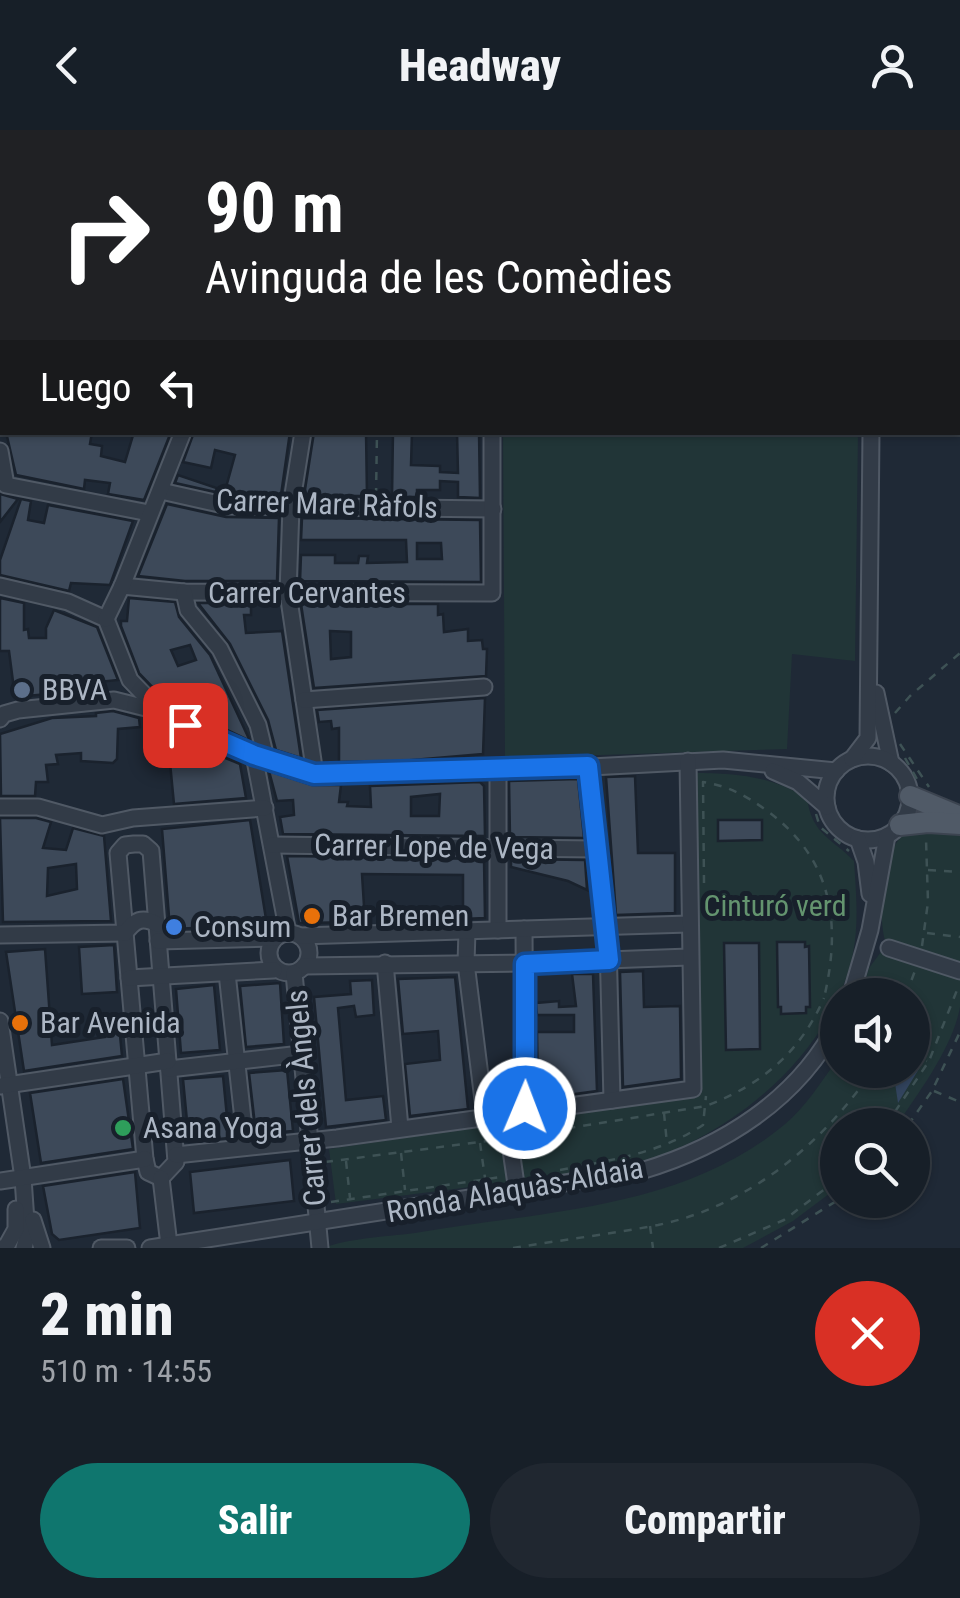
<!DOCTYPE html>
<html lang="es">
<meta charset="utf-8">
<style>
:root{--surface:#171f28;--page:#202730;--text:#f1f3f6;--muted:#9ea2a8;--line:#363d45;--accent:#0f766e}
body{margin:0;font-family:"Roboto Condensed",sans-serif;background:var(--page);color:var(--text);height:100vh;display:flex;flex-direction:column;font-size:38px;white-space:nowrap}
*{box-sizing:border-box;margin:0}
p{font-size:32px;color:var(--muted)}
.icon{flex:none;width:55px;height:55px;fill:none;stroke:currentColor;stroke-width:2;stroke-linecap:round;stroke-linejoin:round}
.map{position:relative;height:1118px;overflow:hidden}
.panel{display:flex;flex-direction:column;background:var(--surface);flex:1}
.panel>*{flex:none}
.top-card{position:absolute;left:0px;top:0px;width:960px;height:305px;box-shadow:0 2px 8px #0004,0 0 0 2px var(--line);background:#202124;color:#fff;overflow:hidden}
.fabs{position:absolute;left:820px;top:848px;display:grid;gap:20px}
.fabs a{display:grid;place-items:center;width:110px;height:110px;border-radius:50%;background:var(--surface);box-shadow:0 2px 8px #0004,0 0 0 2px var(--line);font-size:50px}
.pin{position:absolute;display:grid;place-items:center;width:85px;height:85px;color:#fff;margin:-42px;border-radius:20px;box-shadow:0 5px 15px #0006}
.me{position:absolute;width:110px;margin:-55px;rotate:1deg;stroke-linejoin:round;filter:drop-shadow(0 0 8px #0008)}
.turn{display:flex;align-items:center;gap:35px;height:210px;padding:0 40px;font-size:45px}
.turn .icon{width:130px;height:130px;stroke-width:2.5}
.turn b{display:block;font-size:70px;line-height:85px}
.then{display:flex;align-items:center;height:95px;padding:0 40px;background:#0003;gap:20px;font-size:38px}
.round{display:grid;place-items:center;flex:none;width:105px;height:105px;border-radius:52px;background:var(--page)}
.overview{display:flex;align-items:center;justify-content:space-between;height:170px;padding:0 40px}
h1{font-size:60px;font-weight:800;line-height:75px}
.cta{display:flex;gap:20px;margin-top:auto;padding:20px 40px}
.cta a{flex:1;height:115px;border-radius:60px;background:var(--accent);color:#fff;font-size:40px;font-weight:800;line-height:115px;text-align:center}
.cta a+a{background:var(--page);color:var(--text)}
header{display:flex;justify-content:space-between;align-items:center;height:130px;padding:0 40px;background:var(--surface);font-size:45px;font-weight:800}
.map>svg:first-child{display:block}
.green{fill:#213537}
.water{fill:#32445e}
.building{fill:#3d4959;stroke:#1a222d;stroke-width:2.5;fill-rule:evenodd}
.lines{fill:none;stroke-linecap:round;stroke-linejoin:round}
.minor-casing{stroke:#505965;stroke-width:19}
.major-casing{stroke:#3c4450;stroke-width:24}
.path{stroke:#3e5255;stroke-width:2.5;stroke-dasharray:8 8;stroke-linecap:butt}
.minor{stroke:#323b47;stroke-width:15}
.major{stroke:#505a67;stroke-width:20}
.route-casing{stroke:#114b97;stroke-width:25}
.route{stroke:#1a73e8;stroke-width:18}
.service-dot{fill:#5c6f8a;stroke:#18202b;stroke-width:4}
.food-dot{fill:#e8710a;stroke:#18202b;stroke-width:4}
.shop-dot{fill:#3f7fe0;stroke:#18202b;stroke-width:4}
.leisure-dot{fill:#2e9e5b;stroke:#18202b;stroke-width:4}
.labels{text-anchor:middle;stroke-width:10;stroke-linejoin:round;paint-order:stroke}
.street-label{font-size:30px;fill:#acb6c4;stroke:#18202b}
.poi-label{font-size:30px;fill:#acb6c4;stroke:#18202b;text-anchor:start}
.park-label{font-size:30px;fill:#64946f;stroke:#18202b}
</style>
<header><svg class="icon" aria-label="back" viewBox="0 0 24 24"><path d="M15 5l-7 7 7 7"/></svg>Headway<svg class="icon" aria-label="person" viewBox="0 0 24 24"><circle cx="12" cy="8" r="4"/><path d="M4 21q1-7 8-7t8 7"/></svg></header>
<div class="map">
<svg width="960" height="1118" viewBox="0 0 960 1118">
<rect width="100%" height="100%" fill="#1f2936"/>
<g class="green">
<polygon points="531,0 839,0 840,2 516,2"/>
<polygon points="503,303 858,303 855,531 792,524 787,619 505,628"/>
<path d="M 694,643 C 735,643 771,646 807,668 C 812,705 832,708 854,731 C 856,761 859,793 853,823 C 832,926 725,1013 624,1037 C 592,1044 558,1046 526,1050 C 462,1058 399,1066 336,1074 L 329,1019 L 700,964 Z"/>
<path d="M 960,699 L 960,836 L 885,810 C 878,783 881,710 912,700 C 925,696 946,700 960,699 Z"/>
<path d="M 884,818 L 960,846 C 960,856 960,867 960,877 C 953,917 919,962 897,995 L 838,995 L 837,1058 L 793,1091 L 743,1118 L 324,1118 C 352,1107 390,1107 421,1102 C 545,1081 683,1079 784,995 C 805,978 821,952 837,930 L 838,940 L 912,940 L 912,865 L 861,865 L 869,838 Z"/>
</g>
<polygon class="water" points="913,929 922,934 898,973 893,940 912,940"/>
<g class="building">
<polygon points="6,302 92,302 90,314 102,316 101,326 125,332 134,302 171,302 144,370 108,364 110,353 85,350 84,359 16,345"/>
<polygon points="194,302 241,305 242,302 290,302 281,365 229,365 175,353 178,345 225,361 235,325 215,320 211,338 183,332"/>
<polygon points="314,302 366,302 367,366 304,366"/>
<polygon points="393,302 412,302 411,335 440,336 440,342 458,343 457,302 479,302 480,368 458,367 458,352 440,351 440,360 417,360 417,367 392,367"/>
<polygon points="0,364 18,369 0,392"/>
<polygon points="21,369 31,371 28,390 44,393 48,375 133,391 110,455 71,453 69,461 0,445 0,430"/>
<polygon points="167,374 226,387 279,388 277,451 185,451 138,446"/>
<path d="M 302,388 L 480,390 L 481,452 L 300,451 L 301,425 L 335,425 L 335,433 L 358,433 L 359,426 L 368,426 L 367,433 L 407,432 L 406,410 L 301,410 ZM 417,413 L 441,413 L 442,429 L 417,429 Z"/>
<polygon points="0,468 24,473 24,500 28,499 29,508 46,508 46,498 54,480 97,497 118,550 59,556 60,563 15,567 9,521 0,521"/>
<path d="M 129,468 L 175,472 L 179,487 L 210,525 L 250,611 L 204,589 L 197,571 L 181,579 L 167,572 L 139,543 L 121,496 L 121,491 L 127,491 ZM 190,515 L 196,530 L 178,536 L 171,520 Z"/>
<polygon points="198,473 251,473 251,485 244,485 246,503 282,501 301,628 276,620 268,590 230,514"/>
<path d="M 301,474 L 438,474 L 438,485 L 443,484 L 444,502 L 468,499 L 468,511 L 482,510 L 483,519 L 487,519 L 486,546 L 314,558 ZM 330,501 L 351,502 L 351,527 L 331,529 Z"/>
<polygon points="485,568 483,624 401,631 339,632 339,598 332,599 331,591 319,592 317,580"/>
<polygon points="113,581 139,588 140,597 118,599 117,629 113,633 81,631 81,623 56,625 58,634 46,635 48,652 36,652 35,666 1,666 0,604 52,588 96,586 96,583"/>
<polygon points="177,611 179,632 223,627 240,634 246,668 174,674 168,612"/>
<path d="M 269,641 L 312,655 L 341,655 L 339,672 L 348,672 L 347,676 L 371,677 L 370,656 L 480,652 L 484,656 L 485,706 L 283,704 L 280,687 L 294,685 L 293,670 L 277,671 ZM 440,664 L 439,686 L 411,686 L 411,667 Z"/>
<polygon points="635,646 638,723 675,723 675,783 616,785 606,647"/>
<polygon points="578,649 584,708 510,707 509,651"/>
<path d="M 0,688 L 36,688 L 51,692 L 43,718 L 66,720 L 73,698 L 104,706 L 111,791 L 3,792 ZM 76,734 L 77,759 L 47,766 L 48,738 Z"/>
<polygon points="250,690 267,795 170,799 162,699"/>
<polygon points="718,690 762,690 762,710 718,711"/>
<polygon points="287,726 484,729 485,788 463,789 463,745 362,744 365,792 299,793"/>
<polygon points="511,729 585,730 587,760 568,751 511,737"/>
<polygon points="777,812 805,812 805,817 809,816 810,877 806,877 806,883 781,884 781,877 778,877"/>
<polygon points="724,813 759,813 760,919 726,920"/>
<polygon points="114,815 117,862 82,864 79,817"/>
<polygon points="45,819 52,915 105,907 104,896 119,895 122,926 24,941 6,822"/>
<polygon points="643,841 644,877 680,876 681,949 623,957 620,842"/>
<polygon points="572,844 593,844 597,961 538,969 537,902 574,902 574,885 537,885 536,873 559,871 559,877 576,876"/>
<polygon points="455,847 468,979 410,986 405,934 440,930 438,901 403,904 398,849"/>
<polygon points="372,850 374,885 356,887 354,876 338,878 346,970 383,966 386,990 326,997 314,867 351,864 350,851"/>
<polygon points="280,853 284,914 246,917 240,856"/>
<polygon points="214,855 220,920 181,923 176,859"/>
<polygon points="287,940 293,1001 256,1004 249,943"/>
<polygon points="223,946 229,1008 189,1012 183,949"/>
<polygon points="123,949 133,1019 41,1033 30,963"/>
<polygon points="290,1030 294,1071 194,1083 190,1042"/>
<polygon points="135,1042 140,1098 59,1110 52,1104 43,1056"/>
</g>
<g class="lines">
<defs>
<g id="minor">
<polyline points="349,0 351,2"/>
<polyline points="488,0 488,2"/>
<polyline points="60,2 74,0"/>
<polyline points="183,2 183,0"/>
<polyline points="294,2 295,0"/>
<polyline points="406,2 417,0"/>
<polyline points="878,2 879,0"/>
<polyline points="0,15 2,14"/>
<polyline points="0,143 2,143"/>
<polyline points="0,269 2,268"/>
<polyline points="303,302 291,377 288,463 315,644"/>
<polyline points="0,321 6,355 149,383"/>
<polyline points="161,361 228,376 493,379"/>
<polyline points="0,456 68,472 106,489 130,550 159,580"/>
<polyline points="122,456 184,462 492,463 492,302"/>
<polyline points="184,462 188,480 220,519 258,595 266,628"/>
<polyline points="106,489 122,456 183,302"/>
<polyline points="876,563 891,633"/>
<polyline points="304,570 484,557"/>
<polyline points="0,589 4,584 18,580 114,570 162,582 254,625 315,644 553,639 723,630 836,641"/>
<polyline points="254,625 288,803"/>
<circle cx="868" cy="668" r="42"/>
<polyline points="852,629 868,608 871,302"/>
<polyline points="588,636 608,813 612,970"/>
<polyline points="773,641 798,652 827,677"/>
<polyline points="0,677 38,677 102,695 133,688 265,678"/>
<polyline points="858,709 866,732 870,764"/>
<polygon points="134,714 143,714 151,721 174,1006 176,1032 161,1048 148,1042 145,1029 118,723 125,715"/>
<polyline points="272,715 596,719"/>
<polyline points="498,800 498,640"/>
<polyline points="467,801 466,833 484,978 506,986 525,978 524,799"/>
<circle cx="289" cy="823" r="20"/>
<path d="M 0,805 L 125,803 C 135,790 142,786 157,794"/>
<polyline points="300,806 689,794"/>
<polyline points="158,811 275,808"/>
<polyline points="889,818 960,841"/>
<polyline points="385,833 400,998"/>
<polyline points="304,836 525,833 689,827"/>
<polyline points="227,843 246,1017"/>
<polyline points="294,843 320,1118"/>
<polyline points="129,848 274,840"/>
<polyline points="851,865 870,800 887,706"/>
<polyline points="0,891 23,1048 27,1106 24,1118"/>
<polyline points="169,939 301,924"/>
<polyline points="0,956 168,931"/>
<polyline points="506,986 517,1061"/>
<polyline points="176,1025 337,1008 693,959 688,631"/>
<polyline points="161,1048 169,1115"/>
<polyline points="0,1051 145,1029"/>
<polyline points="33,1090 42,1118"/>
<polyline points="0,1118 6,1117 16,1099 16,1079"/>
<polyline points="101,1118 127,1118"/>
<path d="M 150,1118 L 641,1041 C 722,1017 798,970 838,892"/>
</g>
<g id="major">
<polyline points="910,666 958,686"/>
<polyline points="900,695 928,692 960,694"/>
</g>
</defs>
<use href="#minor" class="minor-casing"/>
<use href="#major" class="major-casing"/>
<g class="path">
<polyline points="862,0 862,2"/>
<polyline points="894,2 895,0"/>
<polyline points="376,366 377,302"/>
<polyline points="895,583 910,566 960,523"/>
<polyline points="900,614 929,657"/>
<polyline points="905,628 918,651"/>
<polyline points="816,684 820,697 849,721"/>
<polyline points="928,740 960,742"/>
<path d="M 704,753 L 703,652 C 728,656 745,665 766,680 C 832,728 842,792 824,868"/>
<polyline points="927,803 960,807"/>
<polyline points="922,816 928,772 926,709"/>
<polyline points="906,865 916,838"/>
<polyline points="912,924 927,931"/>
<polyline points="934,961 960,972"/>
<polyline points="664,983 667,1014"/>
<polyline points="886,995 929,931 959,855"/>
<polyline points="908,995 932,961 960,902"/>
<path d="M 520,1006 L 706,976 C 761,955 800,923 824,868"/>
<polyline points="480,1013 485,1048"/>
<polyline points="401,1023 405,1060"/>
<polyline points="346,1031 350,1068"/>
<polyline points="325,1032 495,1010 496,1015"/>
<path d="M 560,1040 C 610,1030 659,1024 703,995 L 706,966"/>
<polyline points="331,1072 501,1047"/>
<polyline points="650,1096 653,1118"/>
<path d="M 513,1118 C 561,1110 611,1104 658,1095 C 749,1076 822,1014 873,940"/>
<polyline points="719,1118 784,1090 838,1049"/>
<polyline points="761,1118 838,1070"/>
</g>
<use href="#minor" class="minor"/>
<use href="#major" class="major"/>
</g>
<g class="lines">
<defs>
<polyline id="route" points="185,595 254,625 314,644 588,636 609,830 525,834 525,978"/>
</defs>
<use href="#route" class="route-casing"/>
<use href="#route" class="route"/>
</g>
<circle class="service-dot" cx="22" cy="560" r="10"/>
<g class="food-dot">
<circle cx="312" cy="786" r="10"/>
<circle cx="20" cy="893" r="10"/>
</g>
<circle class="shop-dot" cx="174" cy="797" r="10"/>
<circle class="leisure-dot" cx="123" cy="998" r="10"/>
<g class="labels">
<g class="street-label">
<text transform="translate(327 374) rotate(2)" y="10">Carrer Mare Ràfols</text>
<text x="307" y="473">Carrer Cervantes</text>
<text transform="translate(434 717) rotate(1)" y="10">Carrer Lope de Vega</text>
<text transform="translate(306 968) rotate(-95)" y="10">Carrer dels Àngels</text>
<text transform="translate(515 1060) rotate(-10)" y="10">Ronda Alaquàs-Aldaia</text>
</g>
<g class="poi-label">
<text x="42" y="570">BBVA</text>
<text x="332" y="796">Bar Bremen</text>
<text x="194" y="807">Consum</text>
<text x="40" y="903">Bar Avenida</text>
<text x="143" y="1008">Asana Yoga</text>
</g>
<g class="park-label">
<text x="775" y="786">Cinturó verd</text>
</g>
</g>
</svg>
<div class="fabs">
<a><svg class="icon" aria-label="sound" viewBox="0 0 24 24"><path d="M4 9h4l5-4v14l-5-4H4zM17 9q2 3 0 6"/></svg></a>
<a><svg class="icon" aria-label="search" viewBox="0 0 24 24"><circle cx="10" cy="10" r="6"/><path d="M15 15l6 6"/></svg></a>
</div>
<div class="pin" style="left:185px;top:595px;background:#d93025"><svg class="icon" aria-label="arrive" viewBox="0 0 24 24"><path d="M6 21V4h12l-3 4 3 4H6"/></svg></div>
<svg class="me" style="left:525px;top:978px" viewBox="-20 -20 40 40"><circle r="17" fill="#1a73e8" stroke="#fff" stroke-width="3"/><path d="M0-11L8 9 0 5-8 9z" fill="#fff"/></svg>
<div class="top-card">
<div class="turn"><svg class="icon" aria-label="right" viewBox="0 0 24 24"><path d="M7 20v-9h11M14 6l5 5-5 5"/></svg><div><b>90 m</b>Avinguda de les Comèdies</div></div>
<div class="then">Luego<svg class="icon" aria-label="left" viewBox="0 0 24 24"><path d="M17 20v-9H6M10 6l-5 5 5 5"/></svg></div>
</div>
</div>
<section class="panel">
<div class="overview"><div><h1>2 min</h1><p>510 m · 14:55</p></div><a class="round" style="background:#d93025;color:#fff"><svg class="icon" aria-label="close" viewBox="0 0 24 24"><path d="M6 6l12 12M18 6L6 18"/></svg></a></div>
<div class="cta"><a>Salir</a><a>Compartir</a></div>
</section>
